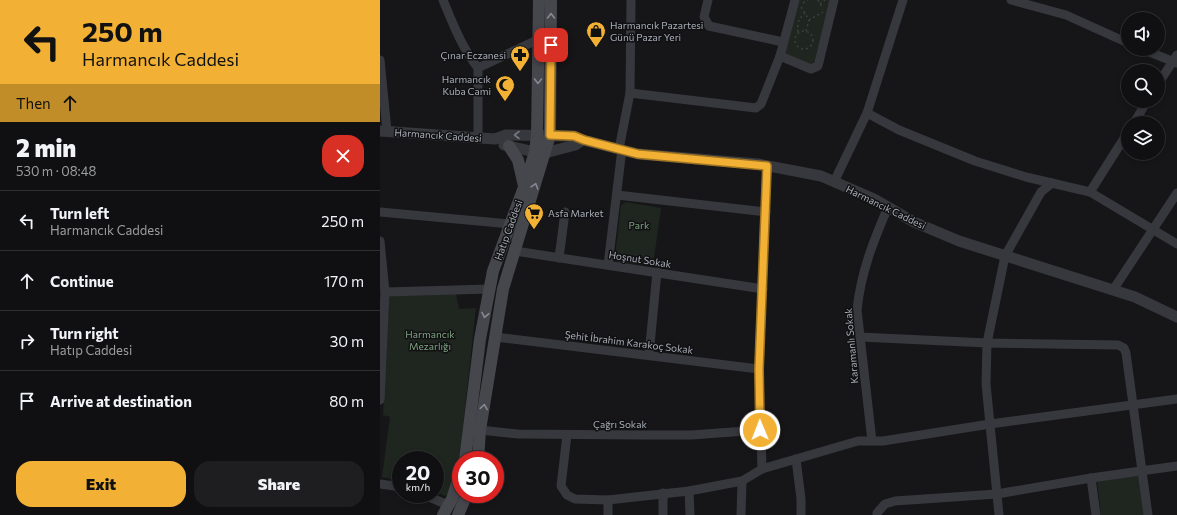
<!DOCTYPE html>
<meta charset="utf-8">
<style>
:root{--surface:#101012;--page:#1e1e20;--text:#f1f3f6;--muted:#9c9d9f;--line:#303032;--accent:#f2b134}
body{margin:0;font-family:Commissioner,sans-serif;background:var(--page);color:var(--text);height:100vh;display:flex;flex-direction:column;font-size:15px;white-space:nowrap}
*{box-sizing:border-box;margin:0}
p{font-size:13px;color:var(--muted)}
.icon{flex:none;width:22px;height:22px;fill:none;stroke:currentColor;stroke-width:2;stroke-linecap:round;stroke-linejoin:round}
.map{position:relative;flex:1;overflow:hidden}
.drawer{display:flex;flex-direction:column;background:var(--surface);width:380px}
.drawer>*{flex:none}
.guide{background:#f2b134;color:#111;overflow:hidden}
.fabs{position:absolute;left:741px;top:12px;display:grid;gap:8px}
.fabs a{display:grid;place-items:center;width:44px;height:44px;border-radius:50%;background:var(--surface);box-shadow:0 2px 6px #0003,0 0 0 1px var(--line);font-size:20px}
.speed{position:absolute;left:12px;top:451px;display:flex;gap:8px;font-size:20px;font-weight:700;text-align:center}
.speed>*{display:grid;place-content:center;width:52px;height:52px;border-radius:50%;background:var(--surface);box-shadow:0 2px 6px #0003,0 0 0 1px var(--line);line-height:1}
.speed small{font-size:10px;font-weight:400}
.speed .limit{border:6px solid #d22;background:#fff;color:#111}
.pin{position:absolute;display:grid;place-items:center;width:34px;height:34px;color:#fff;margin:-17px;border-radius:8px;box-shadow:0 2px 6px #0006}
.me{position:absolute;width:44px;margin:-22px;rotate:359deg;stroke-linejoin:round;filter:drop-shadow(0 0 3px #0008)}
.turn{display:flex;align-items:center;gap:14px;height:84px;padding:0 16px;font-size:18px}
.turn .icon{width:52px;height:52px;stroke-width:2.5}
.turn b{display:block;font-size:28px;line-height:34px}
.then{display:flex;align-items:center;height:38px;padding:0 16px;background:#0003;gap:8px;font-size:15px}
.round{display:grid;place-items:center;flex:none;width:42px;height:42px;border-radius:16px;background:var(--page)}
.headline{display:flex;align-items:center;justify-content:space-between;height:68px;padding:0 16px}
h1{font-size:24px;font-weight:800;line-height:30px}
.primary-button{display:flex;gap:8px;margin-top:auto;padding:8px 16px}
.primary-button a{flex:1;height:46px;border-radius:16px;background:var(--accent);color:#111;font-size:16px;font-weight:800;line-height:46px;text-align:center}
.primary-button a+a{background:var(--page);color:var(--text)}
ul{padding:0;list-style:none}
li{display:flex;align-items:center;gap:12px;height:60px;padding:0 16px;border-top:1px solid var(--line)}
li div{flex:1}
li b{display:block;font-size:15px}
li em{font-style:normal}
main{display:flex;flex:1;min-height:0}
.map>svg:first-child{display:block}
.green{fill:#1e261f}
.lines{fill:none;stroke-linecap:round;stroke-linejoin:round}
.path{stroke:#3d3f44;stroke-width:1.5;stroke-dasharray:2 3;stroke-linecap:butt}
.minor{stroke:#37383d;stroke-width:9}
.tertiary{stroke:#37383d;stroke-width:11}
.secondary{stroke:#45474d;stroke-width:12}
.oneway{stroke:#858993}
.oneway2{stroke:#757881}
.route-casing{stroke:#9d7322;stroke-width:10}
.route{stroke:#f2b134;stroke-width:7}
.labels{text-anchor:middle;stroke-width:3;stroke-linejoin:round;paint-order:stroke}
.poi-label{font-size:10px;fill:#a8adb8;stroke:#111113;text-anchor:start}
.street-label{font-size:10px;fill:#a8adb8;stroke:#111113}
.park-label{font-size:10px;fill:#7fa381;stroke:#111113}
</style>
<main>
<section class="drawer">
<div class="guide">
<div class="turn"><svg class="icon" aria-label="left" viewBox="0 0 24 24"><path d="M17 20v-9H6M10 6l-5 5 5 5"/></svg><div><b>250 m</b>Harmancık Caddesi</div></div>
<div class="then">Then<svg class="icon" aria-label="ahead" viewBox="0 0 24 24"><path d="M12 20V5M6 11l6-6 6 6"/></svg></div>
</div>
<div class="headline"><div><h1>2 min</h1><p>530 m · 08:48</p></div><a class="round" style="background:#d93025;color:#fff"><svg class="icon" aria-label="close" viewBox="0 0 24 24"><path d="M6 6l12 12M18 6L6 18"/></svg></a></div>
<ul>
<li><svg class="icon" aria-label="left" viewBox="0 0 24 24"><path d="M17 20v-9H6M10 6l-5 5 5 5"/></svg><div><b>Turn left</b><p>Harmancık Caddesi</p></div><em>250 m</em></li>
<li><svg class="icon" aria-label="ahead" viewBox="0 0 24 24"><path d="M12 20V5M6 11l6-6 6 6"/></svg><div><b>Continue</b></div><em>170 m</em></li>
<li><svg class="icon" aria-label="right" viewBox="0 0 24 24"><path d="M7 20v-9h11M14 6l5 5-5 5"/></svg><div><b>Turn right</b><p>Hatıp Caddesi</p></div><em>30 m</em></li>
<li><svg class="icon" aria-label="arrive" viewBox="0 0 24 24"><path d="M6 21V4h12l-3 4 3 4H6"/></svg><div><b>Arrive at destination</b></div><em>80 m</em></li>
</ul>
<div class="primary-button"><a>Exit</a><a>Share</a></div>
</section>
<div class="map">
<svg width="797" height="515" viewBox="0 0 797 515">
<rect width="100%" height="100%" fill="#161618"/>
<g class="green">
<polygon points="418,0 450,0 434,62 431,65 406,56 404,50"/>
<polygon points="246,202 281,208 273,266 238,262 235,257 241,205"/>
<polygon points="76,293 79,309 96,308 79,463 71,491 65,496 55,492 55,460 21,460 21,481 2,477 10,417 3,415 9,295"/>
<polygon points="760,475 765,515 721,515 717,481"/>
</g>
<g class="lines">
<g class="path">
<polyline points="438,0 443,9"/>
<polyline points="423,3 428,0"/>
<polyline points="440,4 445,0"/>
<polyline points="421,7 429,20 443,12"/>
<circle cx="424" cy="40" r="9"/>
<polyline points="426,31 429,20"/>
<path d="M 418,32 C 417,24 418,19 425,13"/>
</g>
<g class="minor">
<path d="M 63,0 C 73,24 82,48 98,68"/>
<polyline points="328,0 324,17 329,26 403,42"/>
<polyline points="631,0 686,15 748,43"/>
<polyline points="762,49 797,63"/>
<polyline points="400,56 431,69 438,66 454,0"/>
<polyline points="0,60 7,131"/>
<polyline points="778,84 797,55"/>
<polyline points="250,93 376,108 381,104 400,56 415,0"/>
<polyline points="487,113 519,130 595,161 646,177 710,192 797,244"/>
<polyline points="754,123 767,101"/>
<polyline points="98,138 98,68 159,39"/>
<polyline points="239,149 250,93 251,0"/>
<polyline points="454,182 487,113 523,0"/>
<polyline points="710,192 748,132"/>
<polyline points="237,195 386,212"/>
<polyline points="0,212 131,224"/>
<polyline points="0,241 5,292 0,400"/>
<polyline points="135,251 383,289"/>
<polyline points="179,258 185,212"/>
<polyline points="228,265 242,149"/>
<polyline points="733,290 797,193"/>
<polyline points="5,292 110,289"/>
<polyline points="115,337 379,369"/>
<polyline points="480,337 607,343 738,345 744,348 746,353 768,515"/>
<polyline points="269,355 277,272"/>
<polyline points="100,430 138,434 262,435 311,435 380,430"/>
<polyline points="187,435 181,486 187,495 195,499 228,500 309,491 362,481"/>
<path d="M 492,441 L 477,310 C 481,272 493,242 508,207"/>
<polyline points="416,459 421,499 421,515"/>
<polyline points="382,469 379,369 387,166"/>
<polyline points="711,478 797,466"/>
<polyline points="0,484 21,487"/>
<polyline points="309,491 310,515"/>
<polyline points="283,493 283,515"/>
<polyline points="42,494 68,505"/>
<polyline points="228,500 228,515"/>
<polyline points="361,515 362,481 382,469 478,441 503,441 610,424 797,399"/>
<polyline points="497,515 497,513 505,504 515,501 617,494 711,478 716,515"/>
<polyline points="619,515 606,384 607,343 625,256 661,192 672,183"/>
</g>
<g class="tertiary">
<polyline points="0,131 115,139 126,135 194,136 203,140 258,154 378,164 441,176 494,199 534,222 579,241 755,297 797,317"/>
<polyline points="124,145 155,152 165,153 195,145 203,140"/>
</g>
<g class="secondary">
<polyline points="129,146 138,160 144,186"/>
<polyline points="85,460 100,339 113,271 144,187 155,152 157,135 159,0"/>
<polyline points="98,460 100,430 123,289 170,135 171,0"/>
<polyline points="63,515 72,499 81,471"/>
<polyline points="78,515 87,494"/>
</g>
</g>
<defs><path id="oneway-chevron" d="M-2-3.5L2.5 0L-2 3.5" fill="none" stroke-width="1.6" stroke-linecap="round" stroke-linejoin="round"/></defs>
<g class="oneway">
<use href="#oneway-chevron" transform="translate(171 16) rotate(-90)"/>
<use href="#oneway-chevron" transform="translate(158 81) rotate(91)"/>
<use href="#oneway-chevron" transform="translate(155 186) rotate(-73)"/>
<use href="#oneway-chevron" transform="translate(105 315) rotate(101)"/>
<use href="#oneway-chevron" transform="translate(104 407) rotate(-81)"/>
</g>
<use class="oneway2" href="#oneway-chevron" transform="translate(137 135) rotate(-180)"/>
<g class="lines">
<defs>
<polyline id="route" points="171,45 170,135 194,136 204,140 258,154 387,166 379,369 380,430"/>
</defs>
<use href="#route" class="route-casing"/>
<use href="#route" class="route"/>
</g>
<defs>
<symbol id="shop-pin" viewBox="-11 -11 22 30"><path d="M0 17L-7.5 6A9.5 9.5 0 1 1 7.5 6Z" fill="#f2b134" stroke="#111113"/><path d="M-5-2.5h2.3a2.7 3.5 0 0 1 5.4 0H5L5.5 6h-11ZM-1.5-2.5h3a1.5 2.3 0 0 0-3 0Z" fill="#111"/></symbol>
<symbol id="pharmacy-pin" viewBox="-11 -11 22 30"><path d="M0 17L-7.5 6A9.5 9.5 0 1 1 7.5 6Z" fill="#f2b134" stroke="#111113"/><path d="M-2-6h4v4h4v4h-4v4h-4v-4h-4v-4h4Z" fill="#111"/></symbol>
<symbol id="mosque-pin" viewBox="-11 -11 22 30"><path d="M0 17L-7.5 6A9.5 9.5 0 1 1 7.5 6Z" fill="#f2b134" stroke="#111113"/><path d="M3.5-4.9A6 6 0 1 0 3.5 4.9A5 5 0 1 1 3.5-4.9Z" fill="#111"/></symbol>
<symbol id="supermarket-pin" viewBox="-11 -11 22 30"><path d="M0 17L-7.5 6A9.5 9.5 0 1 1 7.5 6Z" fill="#f2b134" stroke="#111113"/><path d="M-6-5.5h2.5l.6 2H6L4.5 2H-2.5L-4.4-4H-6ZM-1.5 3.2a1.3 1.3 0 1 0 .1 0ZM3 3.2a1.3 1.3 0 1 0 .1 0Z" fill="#111"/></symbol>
</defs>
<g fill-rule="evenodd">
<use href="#shop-pin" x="205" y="20" width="22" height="30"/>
<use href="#pharmacy-pin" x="129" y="44" width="22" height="30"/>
<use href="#mosque-pin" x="114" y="74" width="22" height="30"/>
<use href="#supermarket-pin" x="143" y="202" width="22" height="30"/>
</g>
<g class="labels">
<g class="poi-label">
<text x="230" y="29">Harmancık Pazartesi<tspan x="230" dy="12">Günü Pazar Yeri</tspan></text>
<text x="126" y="59" text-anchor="end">Çınar Eczanesi</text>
<text x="111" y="83" text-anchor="end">Harmancık<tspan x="111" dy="12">Kuba Cami</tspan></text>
<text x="168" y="217">Asfa Market</text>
</g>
<g class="street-label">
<text transform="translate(58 135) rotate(4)" y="4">Harmancık Caddesi</text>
<text transform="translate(506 207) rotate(26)" y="4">Harmancık Caddesi</text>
<text transform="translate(128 230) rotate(-70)" y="4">Hatıp Caddesi</text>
<text transform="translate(260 259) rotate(9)" y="4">Hoşnut Sokak</text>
<text transform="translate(249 342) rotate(7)" y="4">Şehit İbrahim Karakoç Sokak</text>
<text transform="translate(471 346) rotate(-95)" y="4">Karamanlı Sokak</text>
<text x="240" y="428">Çağrı Sokak</text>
</g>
<g class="park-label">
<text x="259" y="229">Park</text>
<text x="50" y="338">Harmancık<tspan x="50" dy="12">Mezarlığı</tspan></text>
</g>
</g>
</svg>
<div class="fabs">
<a><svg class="icon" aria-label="sound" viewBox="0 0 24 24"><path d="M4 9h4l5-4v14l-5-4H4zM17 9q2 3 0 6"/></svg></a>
<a><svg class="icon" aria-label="search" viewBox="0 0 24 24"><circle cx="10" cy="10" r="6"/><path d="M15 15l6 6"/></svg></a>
<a><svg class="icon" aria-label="layers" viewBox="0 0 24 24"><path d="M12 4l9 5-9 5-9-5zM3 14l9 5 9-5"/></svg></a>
</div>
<div class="speed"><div>20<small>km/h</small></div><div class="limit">30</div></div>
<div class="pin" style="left:171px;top:45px;background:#d93025"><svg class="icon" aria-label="arrive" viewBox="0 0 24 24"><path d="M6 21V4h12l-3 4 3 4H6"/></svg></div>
<svg class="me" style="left:380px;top:430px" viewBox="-20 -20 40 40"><circle r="17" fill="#f2b134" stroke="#fff" stroke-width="3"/><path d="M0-11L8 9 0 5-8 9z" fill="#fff"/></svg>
</div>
</main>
